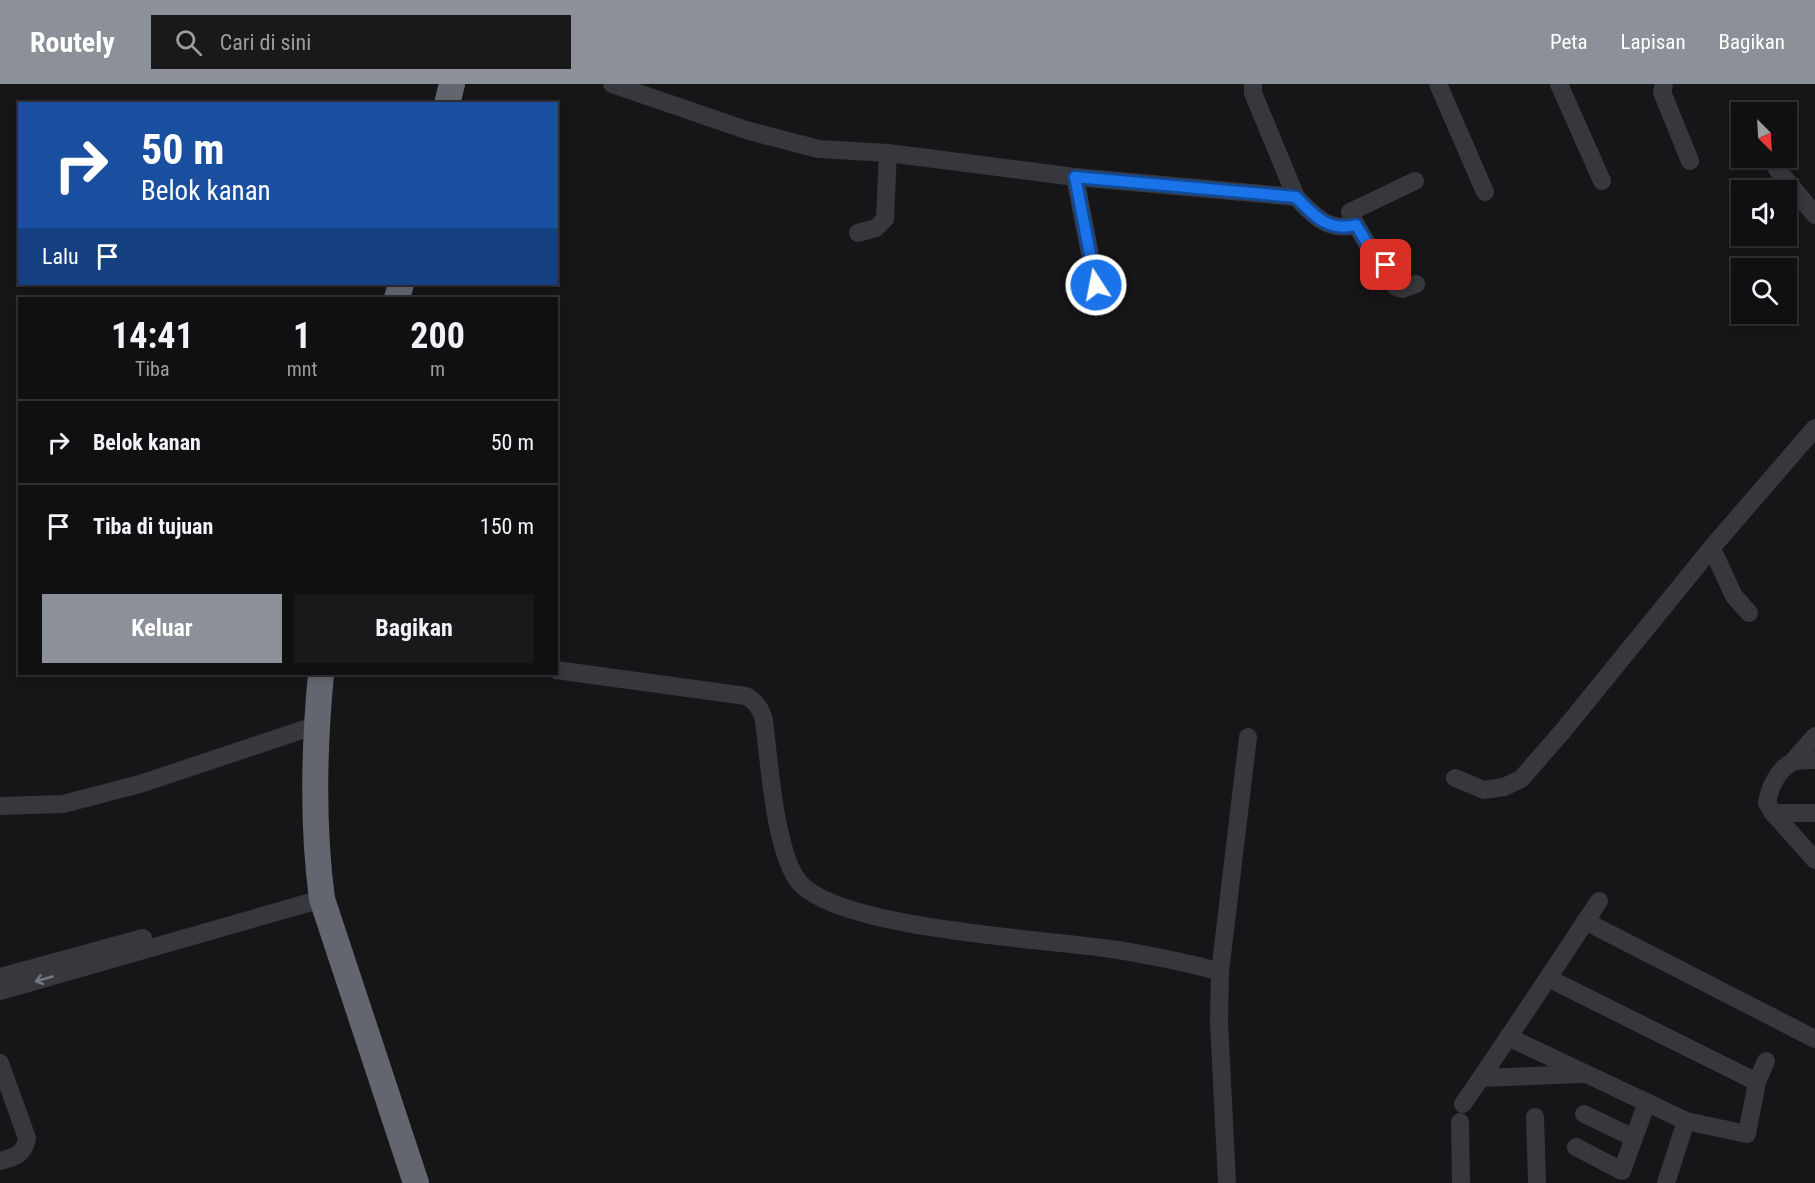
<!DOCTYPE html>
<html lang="id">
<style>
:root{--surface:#101012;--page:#19191b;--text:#f1f3f6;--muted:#9c9d9f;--line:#303032;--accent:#8c9099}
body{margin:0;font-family:"Roboto Condensed",sans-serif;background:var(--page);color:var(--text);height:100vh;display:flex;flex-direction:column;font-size:22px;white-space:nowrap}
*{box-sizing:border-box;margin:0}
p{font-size:20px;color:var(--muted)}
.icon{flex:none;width:33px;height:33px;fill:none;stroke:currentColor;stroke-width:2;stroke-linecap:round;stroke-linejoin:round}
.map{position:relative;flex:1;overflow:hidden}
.drawer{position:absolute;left:18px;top:213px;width:540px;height:378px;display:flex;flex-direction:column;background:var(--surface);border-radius:0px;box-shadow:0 3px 9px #0003,0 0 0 2px var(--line)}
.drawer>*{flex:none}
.hud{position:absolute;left:18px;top:18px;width:540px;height:183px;border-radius:0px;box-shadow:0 3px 9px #0003,0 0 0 2px var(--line);background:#1a4fa0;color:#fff;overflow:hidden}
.needle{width:39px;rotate:156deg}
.tools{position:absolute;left:1731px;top:18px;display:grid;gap:12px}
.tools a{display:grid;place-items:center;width:66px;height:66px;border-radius:0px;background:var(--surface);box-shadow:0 3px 9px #0003,0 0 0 2px var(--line);font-size:30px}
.pin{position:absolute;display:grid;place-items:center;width:51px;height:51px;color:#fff;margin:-26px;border-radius:12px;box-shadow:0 3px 9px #0006}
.me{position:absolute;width:66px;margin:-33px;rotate:349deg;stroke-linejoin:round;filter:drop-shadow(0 0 4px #0008)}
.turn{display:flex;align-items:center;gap:21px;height:126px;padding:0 24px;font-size:27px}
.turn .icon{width:78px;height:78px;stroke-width:2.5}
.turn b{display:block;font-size:42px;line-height:51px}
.then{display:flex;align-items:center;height:57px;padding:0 24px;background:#0003;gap:12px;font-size:22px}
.eta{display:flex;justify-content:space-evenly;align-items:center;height:102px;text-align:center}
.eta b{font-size:36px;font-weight:700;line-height:42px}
.cta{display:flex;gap:12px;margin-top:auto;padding:12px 24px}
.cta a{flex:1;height:69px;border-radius:0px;background:var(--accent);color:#fff;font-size:24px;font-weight:700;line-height:69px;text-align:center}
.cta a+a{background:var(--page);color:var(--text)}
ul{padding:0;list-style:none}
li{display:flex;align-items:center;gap:18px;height:84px;padding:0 24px;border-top:2px solid var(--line)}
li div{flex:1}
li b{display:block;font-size:22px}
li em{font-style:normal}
header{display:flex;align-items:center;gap:36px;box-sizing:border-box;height:84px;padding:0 30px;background:var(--accent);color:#fff}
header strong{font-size:28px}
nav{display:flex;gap:33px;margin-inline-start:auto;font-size:21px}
.search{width:420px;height:54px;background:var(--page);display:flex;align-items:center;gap:15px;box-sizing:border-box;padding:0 21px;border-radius:0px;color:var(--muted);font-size:22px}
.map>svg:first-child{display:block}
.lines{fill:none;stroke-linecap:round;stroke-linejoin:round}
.minor{stroke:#37383d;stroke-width:18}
.highway{stroke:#63666e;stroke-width:26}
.oneway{stroke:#757881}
.route-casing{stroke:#114b97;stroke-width:15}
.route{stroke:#1a73e8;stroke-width:10}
</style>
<header>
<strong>Routely</strong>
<div class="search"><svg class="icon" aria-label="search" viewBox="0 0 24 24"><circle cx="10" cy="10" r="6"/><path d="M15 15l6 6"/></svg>Cari di sini</div>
<nav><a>Peta</a><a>Lapisan</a><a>Bagikan</a></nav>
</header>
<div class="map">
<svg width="1815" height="1099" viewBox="0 0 1815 1099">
<rect width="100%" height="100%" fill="#161618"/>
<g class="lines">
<g class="minor">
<polyline points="612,0 749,47 819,65 888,69 1075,93 1296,113"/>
<path d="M 1253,0 L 1253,9 L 1296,113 C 1314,132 1328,148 1356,141"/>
<polyline points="1438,0 1485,108"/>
<polyline points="1559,0 1602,97"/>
<polyline points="1664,0 1662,8 1690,77"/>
<polyline points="1777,85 1815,131"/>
<polyline points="1075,93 1096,201"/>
<polyline points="1415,97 1350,128 1356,141 1371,166 1386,181 1396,203 1402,205 1416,200"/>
<polyline points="858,149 876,144 885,135 888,69"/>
<polyline points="1712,465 1734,512 1749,529"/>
<path d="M 556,586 L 746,612 C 756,617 761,625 764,636 C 769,676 775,771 800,799 C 842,846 1051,855 1118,866 C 1152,872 1187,878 1220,888 L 1219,937 L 1227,1099"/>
<path d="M 1815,676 C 1807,676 1798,675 1791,679 C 1778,685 1769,705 1767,719 L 1773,729 L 1815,729"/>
<polyline points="1793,677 1815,652"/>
<polyline points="1455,694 1484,706 1504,703 1521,695 1562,648 1714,461 1815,344"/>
<polyline points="0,722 63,720 140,700 317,641"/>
<polyline points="1773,729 1815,776"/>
<polyline points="1585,837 1815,955"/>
<polyline points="1220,888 1248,653"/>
<polyline points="0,893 143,854"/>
<polyline points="1548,894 1599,817"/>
<polyline points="0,907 322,815"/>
<path d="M 0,979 L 27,1054 C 24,1071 15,1073 0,1077"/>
<polyline points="1481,994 1582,990"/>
<polyline points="1757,998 1766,977"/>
<path d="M 1463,1020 C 1492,978 1520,936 1548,894 L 1757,998 L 1747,1050 L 1686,1037 L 1508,953"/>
<polyline points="1584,1030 1634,1054"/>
<polyline points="1535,1033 1537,1099"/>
<polyline points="1460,1038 1461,1099"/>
<polyline points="1576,1063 1622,1087 1647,1018"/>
<polyline points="1666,1099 1686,1037"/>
</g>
<g class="highway">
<polyline points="447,20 452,0"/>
<polyline points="397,214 401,200"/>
<path d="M 321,590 C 314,664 312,740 322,815 L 416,1099"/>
</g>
</g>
<defs><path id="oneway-shaft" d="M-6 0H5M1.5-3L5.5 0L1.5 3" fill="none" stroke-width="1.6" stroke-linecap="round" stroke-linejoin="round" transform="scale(1.5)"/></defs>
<use class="oneway" href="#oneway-shaft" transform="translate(44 895) rotate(164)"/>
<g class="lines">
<defs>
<path id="route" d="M 1096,201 L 1075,93 L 1296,113 C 1314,132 1328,148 1356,141 L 1371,166 L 1386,181"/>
</defs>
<use href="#route" class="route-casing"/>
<use href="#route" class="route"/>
</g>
</svg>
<div class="tools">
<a><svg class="needle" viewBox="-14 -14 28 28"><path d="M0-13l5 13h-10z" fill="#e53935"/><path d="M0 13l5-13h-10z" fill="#9c9d9f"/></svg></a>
<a><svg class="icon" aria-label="sound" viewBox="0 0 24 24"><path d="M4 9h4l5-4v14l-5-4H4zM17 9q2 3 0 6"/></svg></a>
<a><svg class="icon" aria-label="search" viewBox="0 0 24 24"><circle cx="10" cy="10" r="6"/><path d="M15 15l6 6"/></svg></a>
</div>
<div class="pin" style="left:1386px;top:181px;background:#d93025"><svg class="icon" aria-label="arrive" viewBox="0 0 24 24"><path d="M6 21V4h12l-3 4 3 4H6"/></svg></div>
<svg class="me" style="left:1096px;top:201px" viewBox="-20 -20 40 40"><circle r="17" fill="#1a73e8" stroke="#fff" stroke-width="3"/><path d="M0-11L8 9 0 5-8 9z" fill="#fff"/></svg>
<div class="hud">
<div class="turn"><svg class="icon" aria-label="right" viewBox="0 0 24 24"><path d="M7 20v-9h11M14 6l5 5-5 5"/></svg><div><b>50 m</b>Belok kanan</div></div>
<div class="then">Lalu<svg class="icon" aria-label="arrive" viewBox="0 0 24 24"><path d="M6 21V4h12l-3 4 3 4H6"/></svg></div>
</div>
<section class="drawer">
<div class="eta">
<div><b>14:41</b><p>Tiba</p></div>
<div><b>1</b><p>mnt</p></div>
<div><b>200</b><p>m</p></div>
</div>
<ul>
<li><svg class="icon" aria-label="right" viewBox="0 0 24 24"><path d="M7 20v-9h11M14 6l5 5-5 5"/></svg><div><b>Belok kanan</b></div><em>50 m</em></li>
<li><svg class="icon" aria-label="arrive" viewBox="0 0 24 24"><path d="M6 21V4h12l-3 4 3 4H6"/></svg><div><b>Tiba di tujuan</b></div><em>150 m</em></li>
</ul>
<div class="cta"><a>Keluar</a><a>Bagikan</a></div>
</section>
</div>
